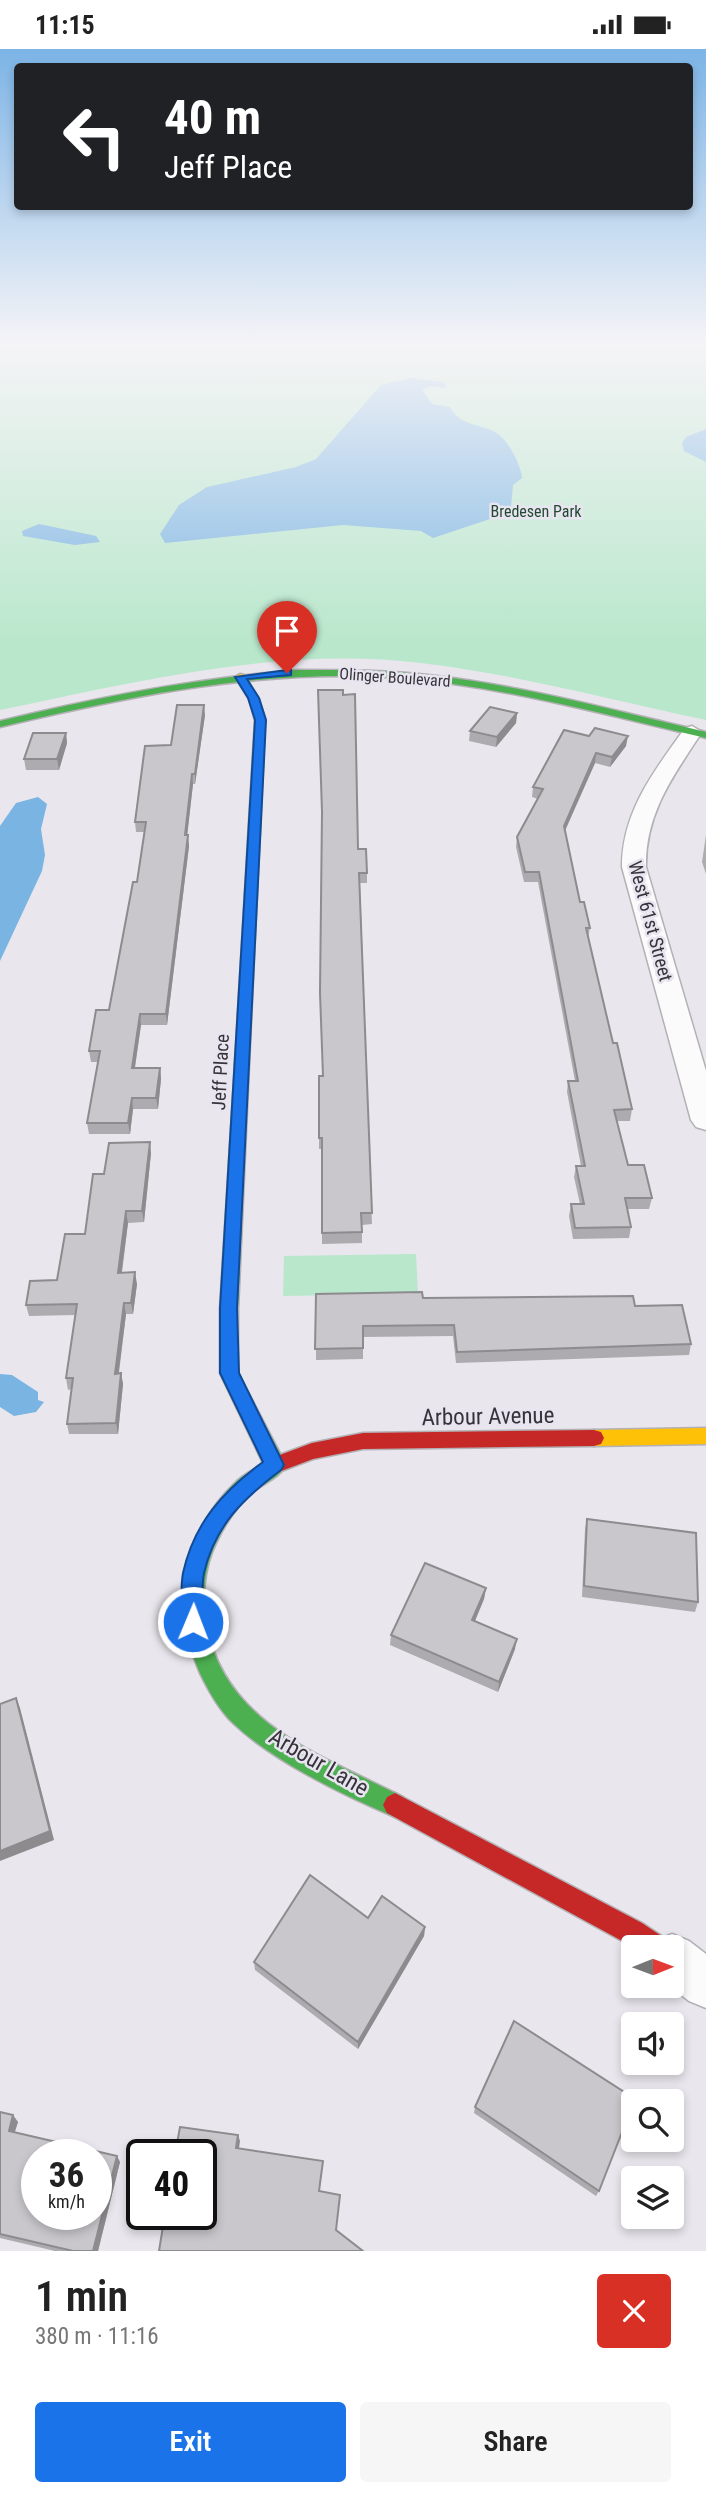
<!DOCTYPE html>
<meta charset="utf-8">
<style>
:root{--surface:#fff;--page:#f6f6f6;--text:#222;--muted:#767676;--accent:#1a73e8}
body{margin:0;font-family:"Roboto Condensed",sans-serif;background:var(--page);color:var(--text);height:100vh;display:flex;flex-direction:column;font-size:26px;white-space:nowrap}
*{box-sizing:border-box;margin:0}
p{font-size:23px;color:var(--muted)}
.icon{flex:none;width:38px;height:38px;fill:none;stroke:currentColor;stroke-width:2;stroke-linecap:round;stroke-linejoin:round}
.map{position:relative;height:2202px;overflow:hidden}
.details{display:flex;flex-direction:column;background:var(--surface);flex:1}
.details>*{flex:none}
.banner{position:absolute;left:14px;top:14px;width:679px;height:147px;border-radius:7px;box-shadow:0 4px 10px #0003;background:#202124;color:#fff;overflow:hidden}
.needle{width:46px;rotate:89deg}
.buttons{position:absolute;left:621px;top:1886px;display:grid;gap:14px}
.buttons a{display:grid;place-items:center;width:63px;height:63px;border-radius:7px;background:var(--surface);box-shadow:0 4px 10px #0003;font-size:35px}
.speed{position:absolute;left:21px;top:2090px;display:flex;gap:14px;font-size:35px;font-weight:700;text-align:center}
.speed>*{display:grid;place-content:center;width:91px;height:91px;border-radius:50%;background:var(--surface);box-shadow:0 4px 10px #0003;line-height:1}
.speed small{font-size:18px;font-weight:400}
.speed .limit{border:4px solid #111;border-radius:10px;background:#fff;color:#111}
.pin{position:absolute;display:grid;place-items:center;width:60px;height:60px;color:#fff;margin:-72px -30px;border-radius:50% 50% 50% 0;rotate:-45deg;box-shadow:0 0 7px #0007}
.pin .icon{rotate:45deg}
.me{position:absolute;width:77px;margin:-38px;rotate:1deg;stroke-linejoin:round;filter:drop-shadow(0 0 5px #0008)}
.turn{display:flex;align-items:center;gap:24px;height:147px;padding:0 35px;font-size:32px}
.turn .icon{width:91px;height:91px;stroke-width:2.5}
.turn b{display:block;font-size:49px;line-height:60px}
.round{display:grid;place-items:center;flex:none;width:74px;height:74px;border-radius:7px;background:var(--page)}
.overview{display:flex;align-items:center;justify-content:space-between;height:119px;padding:0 35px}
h1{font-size:42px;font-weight:600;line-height:52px}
.cta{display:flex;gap:14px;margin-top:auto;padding:14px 35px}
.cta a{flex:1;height:80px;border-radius:7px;background:var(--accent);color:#fff;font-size:28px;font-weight:600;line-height:80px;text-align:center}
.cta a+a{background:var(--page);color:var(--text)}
.status{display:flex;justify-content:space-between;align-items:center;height:49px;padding:0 35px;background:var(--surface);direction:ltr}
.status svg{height:19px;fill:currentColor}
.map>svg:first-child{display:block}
.green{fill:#b8e7cb}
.water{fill:#7ab4e2}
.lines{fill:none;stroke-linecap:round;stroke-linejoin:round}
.street-casing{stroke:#b3b1b5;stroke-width:3}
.fast-casing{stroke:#b3b1b5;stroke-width:3}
.slow-casing{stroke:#b3b1b5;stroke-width:3}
.jam-casing{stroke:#b3b1b5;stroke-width:3}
.street{fill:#fcfbfc;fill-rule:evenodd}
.fast{fill:#4caf50;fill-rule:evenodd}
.slow{fill:#ffc107;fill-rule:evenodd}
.jam{fill:#c62828;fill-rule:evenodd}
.wall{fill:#adabaf}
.shaded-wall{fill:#8d8b8e}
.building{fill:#c9c7cb;stroke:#8d8b8e;stroke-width:2;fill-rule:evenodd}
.route{fill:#1a73e8;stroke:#114b97;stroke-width:2}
.labels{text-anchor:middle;stroke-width:5;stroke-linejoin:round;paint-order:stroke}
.far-park-label{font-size:16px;fill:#214931;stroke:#e8e4f0}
.far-street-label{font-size:16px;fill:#363439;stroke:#e8e4f0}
.street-label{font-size:19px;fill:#363439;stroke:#e8e4f0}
.near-street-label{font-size:23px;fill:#363439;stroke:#e8e4f0}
</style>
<div class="status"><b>11:15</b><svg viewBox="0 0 49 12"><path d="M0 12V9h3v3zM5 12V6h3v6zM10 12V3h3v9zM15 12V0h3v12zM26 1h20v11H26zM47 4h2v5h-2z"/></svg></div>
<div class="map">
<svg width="706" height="2202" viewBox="0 0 706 2202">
<rect width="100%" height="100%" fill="#e9e7ed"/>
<g class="green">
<path d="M 0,293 L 706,293 L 706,671 C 611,651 516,625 420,614 C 279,597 137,633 0,661 Z"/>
<polygon points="416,1205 418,1245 283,1247 284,1207"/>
</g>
<g class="water">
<path d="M 411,329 L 444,333 L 446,339 L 430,337 L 422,341 L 432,355 L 450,358 C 460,378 482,374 498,385 C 509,393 521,416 522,429 L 513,436 L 511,458 L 490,470 L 433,489 L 421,482 L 343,476 L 165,494 L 160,485 L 179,456 L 207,438 L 296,418 L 316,410 L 381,336 Z"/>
<polygon points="706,380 706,413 684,402 682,394 686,388"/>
<polygon points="39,475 96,487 100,493 75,496 23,487 22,482"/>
<polygon points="38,748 47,755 41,780 45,806 42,822 0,912 0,777 16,754"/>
<polygon points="0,1325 12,1326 38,1343 38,1351 44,1353 36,1363 14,1367 0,1358"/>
</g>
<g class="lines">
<defs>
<g id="street">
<path d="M 692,677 L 702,683 C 674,726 645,764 646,818 L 706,1022 L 706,1081 L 696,1078 L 691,1071 L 622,818 C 622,763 654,722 685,679 Z"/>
<polygon points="672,1885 689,1892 706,1905 706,1959 689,1952 670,1937 672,1899 653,1899 655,1892"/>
</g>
<g id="fast">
<path d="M 298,621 C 344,621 391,621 437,627 C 528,638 617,662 706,683 L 706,689 C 605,666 503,637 399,629 C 263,619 131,647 0,678 L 0,672 C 99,648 196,629 298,621 Z"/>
<path d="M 242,1010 L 249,1015 L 238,1260 L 238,1324 L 286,1416 C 280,1428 264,1434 253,1443 C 237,1456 225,1475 216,1494 C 204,1518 201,1551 207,1578 C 226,1676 323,1707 403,1748 L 407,1756 L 403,1764 L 395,1768 C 345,1747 273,1712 234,1675 C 219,1661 208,1641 199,1622 C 171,1558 184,1481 237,1432 C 245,1425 255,1420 263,1414 L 220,1324 L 220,1260 L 235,1015 Z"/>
</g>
<g id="slow">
<polygon points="240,625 244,626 259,650 265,671 249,1015 242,1020 235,1015 255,671 249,650 235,628"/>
<polygon points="706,1379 706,1395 594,1397 587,1395 584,1389 587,1383 594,1381"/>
</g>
<g id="jam">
<polygon points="594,1381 601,1383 604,1389 601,1395 594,1397 363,1400 313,1410 276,1424 269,1422 266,1416 269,1410 312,1394 363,1384"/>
<polygon points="395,1744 642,1874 666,1890 669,1899 635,1899 387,1764 383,1756 387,1748"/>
</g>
</defs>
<use href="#street" class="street-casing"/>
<use href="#fast" class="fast-casing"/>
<use href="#slow" class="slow-casing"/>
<use href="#jam" class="jam-casing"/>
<use href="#street" class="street"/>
<use href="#fast" class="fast"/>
<use href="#slow" class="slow"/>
<use href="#jam" class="jam"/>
</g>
<g class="wall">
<polygon points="517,664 516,674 496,698 469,692 470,682"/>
<polygon points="205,666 195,735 193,735 187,786 189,797 167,976 141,976 135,1019 160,1019 161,1030 158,1060 133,1060 130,1085 89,1085 87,1074 98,1013 91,1013 89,1002 109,961 137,833 144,783 136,783 135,773 171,696"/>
<polygon points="66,684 67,694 59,721 26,721 24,710"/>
<polygon points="589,687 626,697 610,718 595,714 565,782 580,853 590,879 588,889 613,994 632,1060 630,1072 617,1072 628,1116 652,1149 649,1160 627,1160 631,1178 629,1189 573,1190 569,1167 571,1155 580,1155 574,1128 576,1117 581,1117 567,1043 568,1032 575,1032 538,833 524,833 516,798 517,788 538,750 532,748 533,738"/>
<polygon points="706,786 706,825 702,813"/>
<polygon points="358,800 367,824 367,834 360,834 372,1175 362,1176 362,1194 322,1195 322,1100 319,1100 319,1089 322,1027"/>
<polygon points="151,1104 144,1173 128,1174 122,1224 137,1235 133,1265 126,1265 119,1324 121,1324 123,1335 118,1385 69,1385 67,1375 71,1340 68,1341 66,1329 75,1266 29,1267 26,1256 57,1231 85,1185 104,1125"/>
<polygon points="316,1245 635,1257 691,1295 689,1306 456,1314 453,1287 363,1288 363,1310 316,1311"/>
<polygon points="587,1470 698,1553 695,1563 582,1548 585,1480"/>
<polygon points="486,1539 484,1550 475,1572 515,1600 498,1643 390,1596 391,1586"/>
<polygon points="368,1869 425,1878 424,1887 358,2000 255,1921 254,1913"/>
<polygon points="475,2058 599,2142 596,2147 474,2064"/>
<polygon points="0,2063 18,2073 14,2083 120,2113 98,2202 55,2202 0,2189"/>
</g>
<g class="shaded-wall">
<polygon points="204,656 205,666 195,735 195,725"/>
<polygon points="517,664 516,674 496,698 497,688"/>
<polygon points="66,684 67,694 59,721 57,710"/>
<polygon points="628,687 626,697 610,718 612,708"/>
<polygon points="596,704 595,714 562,788 564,777"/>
<polygon points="192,725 193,735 186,797 185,786"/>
<polygon points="188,786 189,797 167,976 166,965"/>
<polygon points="140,965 141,976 133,1030 132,1019"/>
<polygon points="160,1019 161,1030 158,1060 156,1049"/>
<polygon points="132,1049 133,1060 130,1085 128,1074"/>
<polygon points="150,1093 151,1104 144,1173 142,1162"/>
<polygon points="126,1162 128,1174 120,1235 118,1224"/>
<polygon points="135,1223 137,1235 133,1265 131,1254"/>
<polygon points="124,1254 126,1265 117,1336 115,1325"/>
<polygon points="121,1324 123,1335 118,1385 116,1374"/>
<polygon points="486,1539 484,1550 471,1581 472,1571"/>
<polygon points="517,1590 515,1600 498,1643 499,1633"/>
<polygon points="16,1649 20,1659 54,1791 0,1812 0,1802"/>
<polygon points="425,1878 424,1887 358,2000 358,1993"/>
<polygon points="13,2066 18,2073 13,2089 9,2082"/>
<polygon points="238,2086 240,2092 238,2106 236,2099"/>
<polygon points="117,2107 120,2113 98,2202 93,2202"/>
</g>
<g class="building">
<polygon points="318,641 343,641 343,646 355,645 358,800 366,800 367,824 359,824 372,1164 361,1164 362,1183 322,1184 322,1089 319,1089 319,1027 323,1027 320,944 322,763"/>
<polygon points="177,656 204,656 195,725 192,725 185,786 188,786 166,965 140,965 132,1019 160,1019 156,1049 132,1049 128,1074 87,1074 100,1002 89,1002 96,961 109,961 133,833 137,833 146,773 135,773 145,697 171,696"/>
<polygon points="490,658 517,664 497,688 470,682"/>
<polygon points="595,679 628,687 612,708 596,704 564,777 580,853 584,853 590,879 586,879 613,994 617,994 632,1060 614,1061 628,1116 644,1116 652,1149 625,1149 631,1178 575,1179 571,1155 584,1155 576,1117 585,1117 568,1032 578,1032 539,823 525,823 517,788 543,740 533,738 564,681 589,687"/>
<polygon points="33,684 66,684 57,710 24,710"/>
<polygon points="150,1093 142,1162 126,1162 118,1224 135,1223 131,1254 124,1254 115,1325 121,1324 116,1374 67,1375 73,1329 66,1329 77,1255 26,1256 30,1232 57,1231 65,1185 85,1185 93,1125 104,1125 109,1094"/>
<polygon points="422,1243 423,1249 633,1247 635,1257 682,1256 691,1295 457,1303 454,1276 363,1277 363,1299 315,1300 316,1245"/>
<polygon points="587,1470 696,1484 698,1553 584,1537"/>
<polygon points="425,1514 486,1539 472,1571 517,1590 499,1633 391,1586"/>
<polygon points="16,1649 50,1782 0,1802 0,1655"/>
<polygon points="310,1826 368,1869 382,1847 425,1878 358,1993 254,1913"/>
<polygon points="514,1972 635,2050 599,2142 475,2058"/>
<path d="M 0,2063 L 13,2066 L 9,2082 L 117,2107 L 93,2202 L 73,2202 L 0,2185 ZM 37,2105 L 96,2105 L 96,2165 L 37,2165 Z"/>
<polygon points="180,2078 238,2086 236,2099 323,2112 319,2142 340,2146 336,2181 363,2202 159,2202 165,2165 201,2165 201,2105 175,2105"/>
</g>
<linearGradient id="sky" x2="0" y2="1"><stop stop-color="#7cb4e6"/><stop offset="0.49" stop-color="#f5f4f7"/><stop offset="1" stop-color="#f5f4f7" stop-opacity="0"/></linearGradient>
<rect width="706" height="601" fill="url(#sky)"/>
<path class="route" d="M 287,621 L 291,621 L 291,626 L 247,630 L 259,649 L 266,671 L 237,1259 L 239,1324 L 284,1416 L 281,1421 C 244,1449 215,1476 204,1524 C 201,1539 203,1558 203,1573 L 200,1580 L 193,1583 L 185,1580 L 182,1573 C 182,1558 180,1540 183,1524 C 194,1474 223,1442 263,1413 L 220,1324 L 220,1259 L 255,671 L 248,649 L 235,628 Z"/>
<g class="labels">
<g class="far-park-label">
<text x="536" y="468">Bredesen Park</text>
</g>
<g class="far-street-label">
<text transform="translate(395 628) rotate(4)" y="6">Olinger Boulevard</text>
</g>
<g class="street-label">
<text transform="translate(651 872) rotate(75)" y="7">West 61st Street</text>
<text transform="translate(220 1023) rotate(-87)" y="7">Jeff Place</text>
</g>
<g class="near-street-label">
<text transform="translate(488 1367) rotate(-1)" y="8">Arbour Avenue</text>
<text transform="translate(319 1713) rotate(30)" y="8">Arbour Lane</text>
</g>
</g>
</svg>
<div class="buttons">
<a><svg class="needle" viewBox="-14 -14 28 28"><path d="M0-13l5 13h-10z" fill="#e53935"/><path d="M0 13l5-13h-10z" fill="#767676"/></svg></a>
<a><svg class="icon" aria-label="sound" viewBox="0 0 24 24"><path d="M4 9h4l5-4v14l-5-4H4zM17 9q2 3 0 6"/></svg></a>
<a><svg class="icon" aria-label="search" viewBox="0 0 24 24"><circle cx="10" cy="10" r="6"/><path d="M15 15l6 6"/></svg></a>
<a><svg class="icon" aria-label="layers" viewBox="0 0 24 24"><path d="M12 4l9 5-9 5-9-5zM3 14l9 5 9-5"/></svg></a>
</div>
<div class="speed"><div>36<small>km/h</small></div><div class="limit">40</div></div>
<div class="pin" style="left:287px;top:624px;background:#d93025"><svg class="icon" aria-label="arrive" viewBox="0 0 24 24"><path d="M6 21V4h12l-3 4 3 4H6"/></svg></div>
<svg class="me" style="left:193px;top:1573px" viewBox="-20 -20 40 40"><circle r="17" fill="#1a73e8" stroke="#fff" stroke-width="3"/><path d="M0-11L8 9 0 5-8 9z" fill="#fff"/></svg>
<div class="banner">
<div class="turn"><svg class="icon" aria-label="left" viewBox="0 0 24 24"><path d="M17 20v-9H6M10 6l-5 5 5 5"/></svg><div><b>40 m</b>Jeff Place</div></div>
</div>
</div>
<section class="details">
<div class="overview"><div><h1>1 min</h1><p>380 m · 11:16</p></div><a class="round" style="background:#d93025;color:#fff"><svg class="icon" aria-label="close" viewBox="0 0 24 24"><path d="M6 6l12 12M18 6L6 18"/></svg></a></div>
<div class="cta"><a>Exit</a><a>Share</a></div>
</section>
